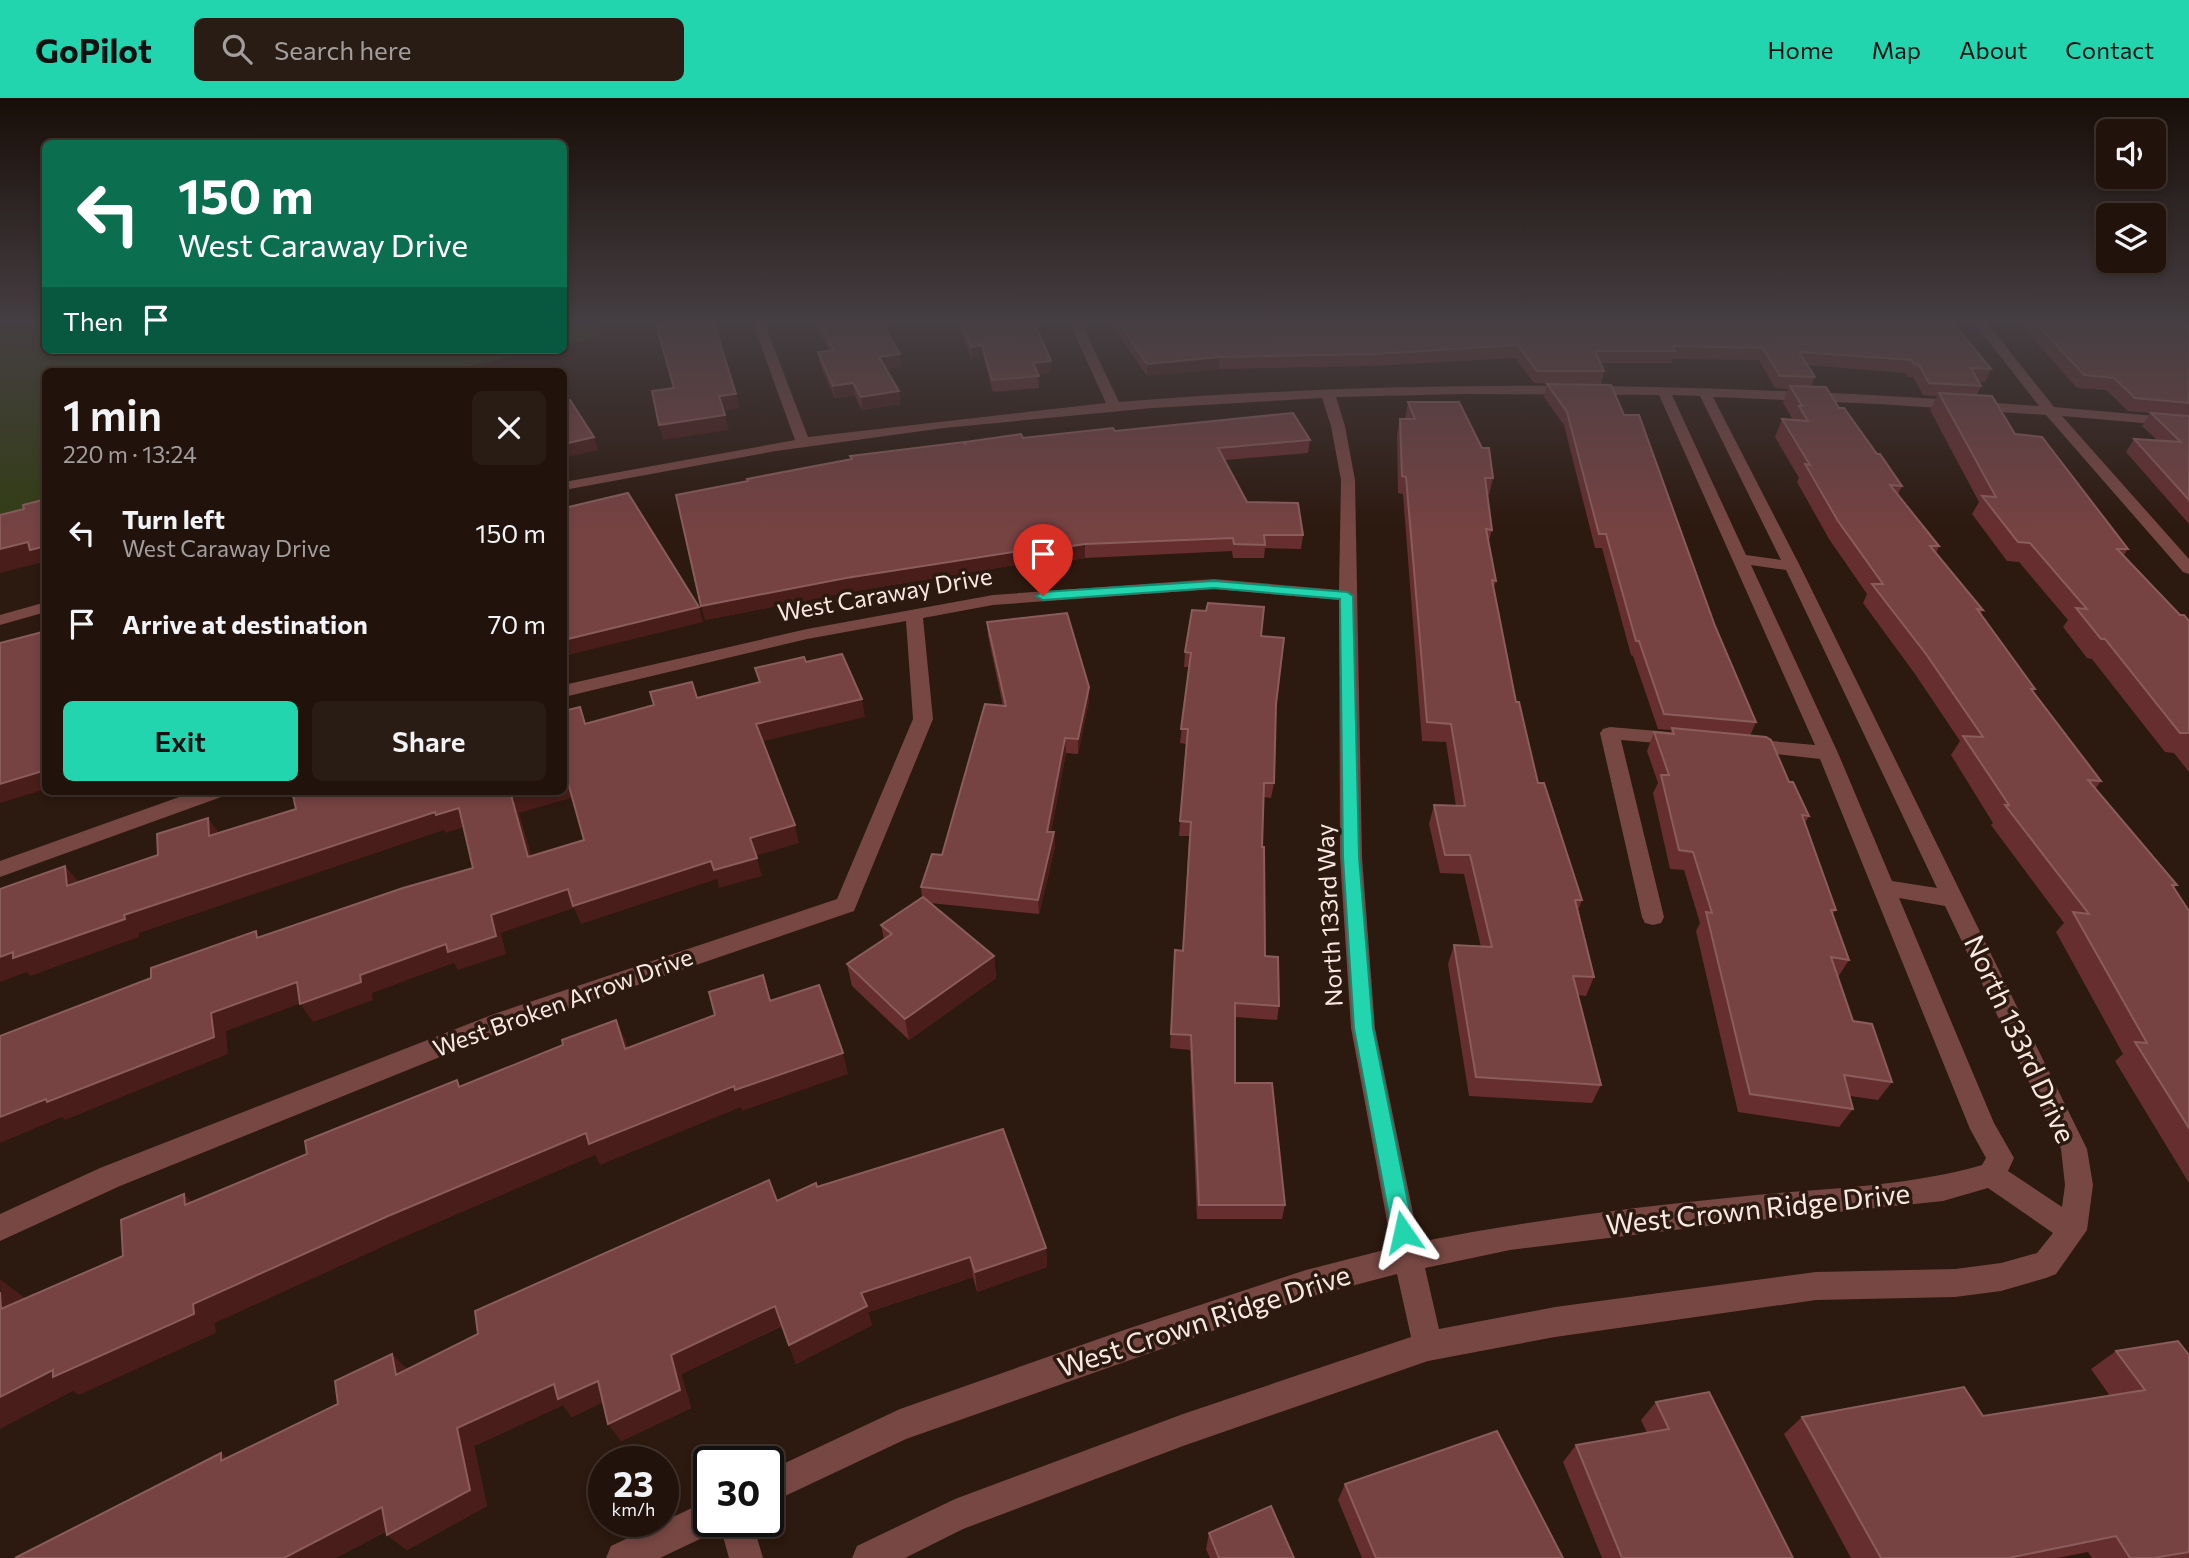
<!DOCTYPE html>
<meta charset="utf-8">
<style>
:root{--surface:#21130b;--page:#291c14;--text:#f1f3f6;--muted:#a29e9d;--line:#3e322c;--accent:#23d5af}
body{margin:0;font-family:Commissioner,sans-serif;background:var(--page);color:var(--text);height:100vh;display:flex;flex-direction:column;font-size:26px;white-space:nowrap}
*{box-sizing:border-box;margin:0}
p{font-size:23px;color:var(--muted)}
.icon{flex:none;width:38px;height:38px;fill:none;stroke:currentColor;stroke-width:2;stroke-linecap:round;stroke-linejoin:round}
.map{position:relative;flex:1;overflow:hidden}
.sheet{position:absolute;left:42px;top:270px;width:525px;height:427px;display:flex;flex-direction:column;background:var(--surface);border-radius:10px;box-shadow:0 4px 10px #0003,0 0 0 2px var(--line)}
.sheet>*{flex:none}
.banner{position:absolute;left:42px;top:42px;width:525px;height:214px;border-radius:10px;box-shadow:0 4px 10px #0003,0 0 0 2px var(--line);background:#0b6e4f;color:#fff;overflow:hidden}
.controls{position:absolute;left:2096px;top:21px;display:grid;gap:14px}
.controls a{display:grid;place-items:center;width:70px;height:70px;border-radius:10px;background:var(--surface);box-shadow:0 4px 10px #0003,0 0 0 2px var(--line);font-size:35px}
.speed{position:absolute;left:588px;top:1348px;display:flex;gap:14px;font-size:35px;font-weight:700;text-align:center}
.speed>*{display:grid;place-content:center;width:91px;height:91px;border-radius:50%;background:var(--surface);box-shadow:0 4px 10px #0003,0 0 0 2px var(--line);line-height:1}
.speed small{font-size:18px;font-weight:400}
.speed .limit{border:4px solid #111;border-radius:10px;background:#fff;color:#111}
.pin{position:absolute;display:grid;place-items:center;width:60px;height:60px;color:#fff;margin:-72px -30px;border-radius:50% 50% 50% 0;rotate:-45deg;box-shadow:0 0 7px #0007}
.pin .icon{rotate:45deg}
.me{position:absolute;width:77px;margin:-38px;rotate:349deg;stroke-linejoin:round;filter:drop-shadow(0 0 5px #0008)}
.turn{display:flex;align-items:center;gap:24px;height:147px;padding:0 21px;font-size:32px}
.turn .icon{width:91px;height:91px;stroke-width:2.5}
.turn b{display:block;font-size:49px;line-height:60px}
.then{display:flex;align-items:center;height:66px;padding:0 21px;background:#0003;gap:14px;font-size:26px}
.round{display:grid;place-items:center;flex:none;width:74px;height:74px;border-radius:10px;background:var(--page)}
.headline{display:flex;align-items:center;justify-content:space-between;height:119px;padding:0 21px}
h1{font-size:42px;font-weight:600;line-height:52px}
.cta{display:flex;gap:14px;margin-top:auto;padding:14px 21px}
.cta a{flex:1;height:80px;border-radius:10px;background:var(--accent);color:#111;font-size:28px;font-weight:600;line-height:80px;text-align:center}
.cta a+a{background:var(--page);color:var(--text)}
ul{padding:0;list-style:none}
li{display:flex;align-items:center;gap:21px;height:91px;padding:0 21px}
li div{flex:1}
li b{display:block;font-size:26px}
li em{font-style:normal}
header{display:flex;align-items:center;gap:42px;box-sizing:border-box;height:98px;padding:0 35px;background:var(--accent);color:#111}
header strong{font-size:33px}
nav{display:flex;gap:38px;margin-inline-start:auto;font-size:24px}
.search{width:490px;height:63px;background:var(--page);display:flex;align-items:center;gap:18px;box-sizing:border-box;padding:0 24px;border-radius:10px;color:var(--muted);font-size:26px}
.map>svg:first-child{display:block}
.green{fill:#323d14}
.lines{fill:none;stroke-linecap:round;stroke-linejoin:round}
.minor{fill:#774743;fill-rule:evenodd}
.wall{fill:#672e2f}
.shaded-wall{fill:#491d1a}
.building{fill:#764242;stroke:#8a5c5b;stroke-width:2}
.route{fill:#23d5af;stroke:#178a72;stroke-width:2}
.labels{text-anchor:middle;stroke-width:7;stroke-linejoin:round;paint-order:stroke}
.street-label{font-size:24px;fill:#f7e9e2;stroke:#2c190f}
.near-street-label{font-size:28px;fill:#f7e9e2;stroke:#2c190f}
</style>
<header>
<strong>GoPilot</strong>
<div class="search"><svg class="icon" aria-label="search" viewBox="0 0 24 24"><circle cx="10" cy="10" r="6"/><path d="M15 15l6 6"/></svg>Search here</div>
<nav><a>Home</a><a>Map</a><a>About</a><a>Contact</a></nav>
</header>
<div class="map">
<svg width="2189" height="1460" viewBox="0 0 2189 1460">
<rect width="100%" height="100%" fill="#2c190f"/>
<g class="green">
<polygon points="0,226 45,226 46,252 540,252 448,273 46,273 45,411 0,422"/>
<polygon points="564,226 605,226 597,239 564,247"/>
</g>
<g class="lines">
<g class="minor">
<path d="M 753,226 L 765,226 L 808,339 L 1106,305 L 1070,226 L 1082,226 L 1119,304 C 1426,279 1733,285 2039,308 L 1975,226 L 1988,226 L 2054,309 L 2189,321 L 2189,329 L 2062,318 L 2189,461 L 2189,476 L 2183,474 L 2046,317 L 1879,306 L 1713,299 L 1800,468 L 2087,1051 L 2093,1087 L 2087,1132 L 2056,1176 L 2046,1180 L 2001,1193 L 1955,1199 L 1816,1202 L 1555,1239 L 1428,1263 L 1183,1348 L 963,1431 L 905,1460 L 852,1460 L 857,1448 L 955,1401 L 1183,1316 L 1411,1239 L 1397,1176 L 1306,1200 L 906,1341 L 768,1406 L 768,1373 L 900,1311 L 1127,1231 L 1306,1172 L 1392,1150 L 1351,930 L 1340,759 L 1339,502 L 1214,491 L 993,507 L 923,520 L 933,621 L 854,813 L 512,930 L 120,1088 L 0,1143 L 0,1116 L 100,1070 L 494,916 L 837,801 L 913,621 L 906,523 L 807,541 L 564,599 L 564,587 L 807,531 L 993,497 L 1214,481 L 1339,492 L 1341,382 L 1331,328 L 1322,300 L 1152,310 L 944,330 L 776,353 L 564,392 L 564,384 L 795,342 ZM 1465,296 L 1659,297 L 1815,647 L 1748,641 L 1741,643 L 1738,647 L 1741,651 L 1748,653 L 1820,661 L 1970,1031 L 1986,1060 L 1982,1067 C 1909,1088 1831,1090 1756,1097 C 1643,1108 1530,1122 1419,1144 L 1375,930 L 1362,759 L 1355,382 L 1345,328 L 1336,299 ZM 1672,297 L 1700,298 L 1781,462 L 1746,457 ZM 1751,467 L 1786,472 L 1937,790 L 1892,783 L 1838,655 ZM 1899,800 L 1945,808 L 2061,1051 L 2065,1087 L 2062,1109 L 2008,1073 L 2014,1060 L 1994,1025 ZM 1988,1090 L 2053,1135 L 2037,1155 L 2001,1165 L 1955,1171 L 1816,1174 L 1555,1209 L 1439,1231 L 1425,1170 L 1510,1152 L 1732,1125 L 1943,1103 Z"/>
<polygon points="46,504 46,514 0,527 0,517"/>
<polygon points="1610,629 1681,635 1688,637 1691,641 1688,645 1681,647 1621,642 1664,819 1661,825 1653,827 1645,825 1642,819 1600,635 1603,631"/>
<polygon points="196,693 227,693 224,698 0,779 0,763"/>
<polygon points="709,1402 709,1423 752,1423 763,1460 729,1460 721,1431 660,1460 606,1460 611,1448"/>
</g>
</g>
<g class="wall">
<polygon points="814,226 882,226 901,269 886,271 899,293 900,306 862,312 855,297 835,300 820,266 818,254 829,252"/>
<polygon points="957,226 1035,226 1051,263 1051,275 1038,276 1039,290 993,294 983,259 971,260"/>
<polygon points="1111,226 1954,226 1991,271 1985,284 1978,283 1981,288 1977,297 2128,451 2124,457 2180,517 2189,523 2189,674 2174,655 2165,654 2092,561 2087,560 2063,529 2068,522 2019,464 2007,463 1972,416 1979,404 1930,312 1937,298 1923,297 1913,279 1908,279 1905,275 1808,267 1815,279 1811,289 1839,310 1902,388 1898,396 1939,448 1936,455 1983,512 1980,516 2035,591 2033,593 2101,683 2095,691 2177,787 2174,790 2189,813 2189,1085 2115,963 2123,956 2056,834 2064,825 1991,727 1993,725 1951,657 1960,643 1915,576 1863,505 1867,496 1829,441 1797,384 1799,380 1775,339 1782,321 1793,322 1783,305 1788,291 1775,290 1759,262 1673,261 1671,265 1601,265 1604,273 1601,286 1534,285 1515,260 1372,268 1219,271 1147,278"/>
<polygon points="2020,226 2189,226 2189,426 2126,354 2134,341 2158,343 2142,328 2150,315 2128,313 2106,292 2077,290"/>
<polygon points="1547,286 1611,287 1756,624 1750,638 1789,684 1809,718 1805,725 1836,812 1833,816 1849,862 1838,879 1853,923 1892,984 1878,1002 1850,998 1853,1011 1839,1029 1738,1014 1696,833 1700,825 1684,772 1670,771 1653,695 1658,685 1647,653 1654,634 1670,635 1671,632 1658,631 1633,558 1631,557 1602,450 1595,450 1564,327 1544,299"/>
<polygon points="1408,304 1493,380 1489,397 1488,397 1492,432 1488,446 1496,483 1493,491 1516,604 1538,685 1582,802 1578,812 1594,879 1586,898 1578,897 1601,987 1592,1005 1469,998 1448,866 1454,847 1481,849 1464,776 1440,775 1429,726 1434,707 1456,708 1446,644 1422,643 1403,396 1398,395 1397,337 1400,321 1405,321"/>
<polygon points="1115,333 1310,342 1308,355 1225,362 1247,404 1303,437 1301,451 1265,450 1264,460 1233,460 1232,453 1085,460 1052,465 1051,461 849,494 705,522 851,362 850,358 965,347 1023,340"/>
<polygon points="987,524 1089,603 1078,656 1066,655 1051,734 1054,734 1055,749 1039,816 930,805 994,858 996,880 909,942 852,888 847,866 884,841 881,827 922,800 921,789 942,757 1003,608 988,538"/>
<polygon points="1261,538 1276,606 1274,685 1271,700 1263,699 1262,749 1265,858 1279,908 1277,922 1235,919 1235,985 1285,1107 1282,1121 1197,1121 1190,952 1170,950 1175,852 1183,853 1189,738 1179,738 1186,646 1180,645 1189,569 1184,569 1185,554"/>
<polygon points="817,1089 1046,1150 1047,1169 977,1194 973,1179 868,1214 872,1227 796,1266 782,1228 681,1276 691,1310 621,1343 603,1304 572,1319 563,1307 474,1348 487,1408 407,1452 387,1437 387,1433 335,1460 15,1460 221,1355 227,1360 407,1271 777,1103"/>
<polygon points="2116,1253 2189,1257 2189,1460 2092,1460 2088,1454 2057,1460 1851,1460 1784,1336 1802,1319 1983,1318 2110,1298 2091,1271"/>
<polygon points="1656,1304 1793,1460 1602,1460 1563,1364 1576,1347 1647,1335 1641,1322"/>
<polygon points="1345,1386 1563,1460 1362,1460 1338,1402"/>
<polygon points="1209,1435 1294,1460 1210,1460 1206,1451"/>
</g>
<g class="shaded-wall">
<polygon points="714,226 719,226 717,241"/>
<polygon points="982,247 983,259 971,260 971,249"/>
<polygon points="900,256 901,269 880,272 879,259"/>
<polygon points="1220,259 1219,271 1147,278 1147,266"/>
<polygon points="1051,263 1051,275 1034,277 1033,265"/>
<polygon points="853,285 855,297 835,300 833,288"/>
<polygon points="899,293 900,306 862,312 861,299"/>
<polygon points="736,296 739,310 722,313 719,298"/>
<polygon points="725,317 729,332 663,342 659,327"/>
<polygon points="594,339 598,352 564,360 564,346"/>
<polygon points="28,444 46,448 46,472 44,472 39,465 0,475 0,451"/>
<polygon points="1085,446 1085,460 1052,465 1052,451"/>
<polygon points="1051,448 1051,461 849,494 705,522 701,508 846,480"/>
<polygon points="699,509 703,524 564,558 564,542"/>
<polygon points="1089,589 1089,603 1078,656 1078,641"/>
<polygon points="862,601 865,619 760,644 756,626"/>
<polygon points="1065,640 1066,655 1048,749 1047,734"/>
<polygon points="46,672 46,691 0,705 0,686"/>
<polygon points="567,681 574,699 519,715 537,777 528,759 511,697 524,693 564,693 564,682"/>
<polygon points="67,693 85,693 71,697"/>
<polygon points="459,710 468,728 445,735 444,732 139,835 139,839 30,878 27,874 0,884 0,859 124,817 435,714"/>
<polygon points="208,720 221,738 209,738"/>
<polygon points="795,727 799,745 755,758 750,740"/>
<polygon points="1054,734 1055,749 1039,816 1038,802"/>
<polygon points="757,760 762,778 719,790 717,781 581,826 574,810 501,835 506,856 458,872 454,865 372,895 373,902 313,924 300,906 360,877 491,817 568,791 711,763"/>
<polygon points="65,768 81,786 67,788"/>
<polygon points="994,858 996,880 909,942 905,921"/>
<polygon points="297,884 310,902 226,933 228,956 65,1022 62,1019 0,1045 0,1019 211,915"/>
<polygon points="616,922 626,943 635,972 625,951"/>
<polygon points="843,955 848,976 742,1013 741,1009 600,1067 595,1057 404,1139 215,1225 216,1235 79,1297 73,1293 0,1331 0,1299 193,1206 388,1118 586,1035 734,988"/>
<polygon points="184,1096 204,1116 185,1107"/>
<polygon points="1046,1150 1047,1169 977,1194 975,1174"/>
<polygon points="970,1159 973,1179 868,1214 872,1227 796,1266 789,1247 861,1195"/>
<polygon points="0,1181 25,1200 1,1211"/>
<polygon points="775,1208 783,1227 681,1276 691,1310 621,1343 608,1326 671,1257"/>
<polygon points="392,1256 410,1274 396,1277"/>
<polygon points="598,1283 610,1301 572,1319 563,1307 474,1348 487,1408 407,1452 387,1437 457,1330 554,1286"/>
<polygon points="221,1355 244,1372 221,1363"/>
<polygon points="382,1409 402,1425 335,1460 284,1460"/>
</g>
<g class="building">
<polygon points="656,226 714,226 736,296 719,298 725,317 659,327 652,293 674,290"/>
<polygon points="819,226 847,226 847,228 849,226 882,226 900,256 879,259 899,293 861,299 853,285 833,288 818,254 834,252"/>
<polygon points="961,226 1035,226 1051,263 1033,265 1039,278 992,282 982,247 971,249"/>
<polygon points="1120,226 1954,226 1991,271 1971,270 1981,288 1929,285 1919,267 1914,266 1911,262 1799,254 1815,279 1780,278 1763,250 1672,248 1675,253 1595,253 1604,273 1537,273 1518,247 1374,256 1220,259 1147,266"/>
<polygon points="2037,226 2189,226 2189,305 2135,300 2114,280 2084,277"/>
<polygon points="1547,286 1611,287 1624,317 1639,317 1715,528 1756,624 1664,616 1639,543 1636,543 1606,436 1599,436 1567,314"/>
<polygon points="1790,288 1826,289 1839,310 1844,310 1877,356 1880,356 1902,388 1890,387 1939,448 1930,448 1983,512 1977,511 2035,591 2031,591 2101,683 2088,682 2177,787 2172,787 2189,813 2189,1030 2135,944 2147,945 2073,814 2089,816 2005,707 2009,707 1963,638 1983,639 1926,556 1872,486 1883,486 1838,423 1805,366 1810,367 1782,321 1808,323 1799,308 1802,308"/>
<polygon points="1939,295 1992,298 2015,336 2042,339 2128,451 2117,451 2180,517 2184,517 2189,523 2189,635 2180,635 2105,541 2101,541 2076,510 2087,511 2030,445 2018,444 1982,398 1996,399"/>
<polygon points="570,302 594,339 564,346 564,303"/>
<polygon points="1408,304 1459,304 1482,350 1489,350 1493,380 1485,380 1492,432 1486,431 1496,483 1492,482 1516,604 1519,604 1538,685 1544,685 1582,802 1575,802 1594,879 1573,878 1601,987 1476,979 1454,847 1492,849 1470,757 1445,757 1434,707 1465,708 1451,626 1427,624 1406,379 1402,378 1400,321 1415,321"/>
<polygon points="1293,315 1310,342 1218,350 1247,404 1298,405 1303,437 1264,437 1265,447 1234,446 1233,440 1085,446 1052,451 1051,448 846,480 701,508 676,397 748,383 747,381 852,361 850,358 964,344 966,347 965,344 1021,336 1023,340 1113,330 1115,333"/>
<polygon points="2151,315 2189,318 2189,402 2134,341 2181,344"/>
<polygon points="628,395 699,509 564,542 564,410"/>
<polygon points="46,401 46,448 30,452 28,444 0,451 0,417 24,411 23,407"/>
<polygon points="1208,505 1264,509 1261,538 1284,540 1276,606 1274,685 1264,685 1262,749 1264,749 1265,858 1278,859 1279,908 1235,905 1235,985 1272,985 1285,1107 1199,1107 1191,937 1171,936 1175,852 1183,853 1191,724 1180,723 1188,631 1181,631 1191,555 1185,554 1192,512 1206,513"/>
<polygon points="1067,515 1089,589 1078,641 1065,640 1047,734 1054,734 1038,802 921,789 932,756 942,757 985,606 1006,608 987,524"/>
<polygon points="46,533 46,672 0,686 0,545"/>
<polygon points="842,556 862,601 756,626 795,727 750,740 757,760 714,772 711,763 573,808 568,791 491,817 496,838 448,854 446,846 360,877 361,884 300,906 297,884 211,915 214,939 47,1004 46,1001 0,1019 0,938 151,880 151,870 256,833 257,840 403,790 473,770 459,710 436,717 435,714 124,817 125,821 13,860 13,854 0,859 0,791 65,768 67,788 158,757 157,736 208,720 209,738 296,711 292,693 524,693 511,697 528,759 584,742 567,681 564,682 564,613 580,609 585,626 654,607 650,594 692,584 697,600 760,584 755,570 804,559 806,564"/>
<polygon points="1672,630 1766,639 1771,642 1789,684 1793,684 1809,718 1802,717 1836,812 1831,812 1849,862 1831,859 1853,923 1872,926 1892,984 1844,977 1853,1011 1750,996 1706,814 1712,815 1693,754 1679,752 1661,677 1669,677 1654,634 1674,636"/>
<polygon points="923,799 994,858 905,921 847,866 892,836 881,827"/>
<polygon points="763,877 770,903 819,887 843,955 735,992 734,988 589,1046 586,1035 388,1118 193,1206 194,1216 53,1279 53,1272 0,1299 0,1194 1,1211 123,1158 121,1122 184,1096 185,1107 307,1056 305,1043 457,982 459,989 563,947 562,942 616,922 625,951 715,917 709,894"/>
<polygon points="1003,1031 1046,1150 975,1174 970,1159 861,1195 867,1208 789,1247 775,1208 671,1257 680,1292 608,1326 598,1283 558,1301 554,1286 457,1330 470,1392 387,1437 382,1409 284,1460 15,1460 221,1355 221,1363 338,1306 335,1283 392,1256 396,1277 478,1236 475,1213 769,1082 777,1103 816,1085 817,1089"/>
<polygon points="2178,1243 2189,1257 2189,1454 2153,1460 2130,1460 2116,1438 2008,1460 1881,1460 1802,1319 1964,1289 1983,1318 2145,1292 2116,1253"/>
<polygon points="1709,1294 1793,1460 1622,1460 1576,1347 1669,1331 1656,1304"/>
<polygon points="1497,1333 1563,1460 1376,1460 1345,1386"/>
<polygon points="1271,1408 1294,1460 1219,1460 1209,1435"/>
</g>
<linearGradient id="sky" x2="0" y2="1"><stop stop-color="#180e08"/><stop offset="0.52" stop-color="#453e42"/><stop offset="1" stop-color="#453e42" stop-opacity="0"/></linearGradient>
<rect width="2189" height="431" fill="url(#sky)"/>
<polygon class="route" points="1214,483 1347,494 1353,498 1359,759 1373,930 1414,1134 1411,1141 1403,1144 1395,1141 1392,1134 1354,930 1343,759 1340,501 1214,490 1043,502 1036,498 1043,494"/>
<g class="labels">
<g class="street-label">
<text transform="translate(885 497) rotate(-10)" y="8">West Caraway Drive</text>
<text transform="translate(1330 817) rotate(-93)" y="8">North 133rd Way</text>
<text transform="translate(563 905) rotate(-20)" y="8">West Broken Arrow Drive</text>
</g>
<g class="near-street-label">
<text transform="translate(2020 941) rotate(65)" y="10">North 133rd Drive</text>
<text transform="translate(1758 1111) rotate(-6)" y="10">West Crown Ridge Drive</text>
<text transform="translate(1204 1223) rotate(-18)" y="10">West Crown Ridge Drive</text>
</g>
</g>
</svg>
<div class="controls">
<a><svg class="icon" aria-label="sound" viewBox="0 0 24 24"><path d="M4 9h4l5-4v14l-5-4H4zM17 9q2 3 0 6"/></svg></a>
<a><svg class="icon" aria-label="layers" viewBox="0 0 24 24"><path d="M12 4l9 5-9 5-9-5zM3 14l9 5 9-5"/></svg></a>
</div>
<div class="speed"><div>23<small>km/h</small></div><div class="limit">30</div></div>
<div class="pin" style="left:1043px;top:498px;background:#d93025"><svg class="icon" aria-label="arrive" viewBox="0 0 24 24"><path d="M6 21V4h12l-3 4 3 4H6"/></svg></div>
<svg class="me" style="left:1403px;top:1134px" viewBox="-20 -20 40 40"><path d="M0-17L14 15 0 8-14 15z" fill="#23d5af" stroke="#fff" stroke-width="4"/></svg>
<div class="banner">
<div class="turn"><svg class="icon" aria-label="left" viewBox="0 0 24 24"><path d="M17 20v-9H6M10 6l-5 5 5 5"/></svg><div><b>150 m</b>West Caraway Drive</div></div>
<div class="then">Then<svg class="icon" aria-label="arrive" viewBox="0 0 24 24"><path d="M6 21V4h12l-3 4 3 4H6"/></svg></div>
</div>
<section class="sheet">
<div class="headline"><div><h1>1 min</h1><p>220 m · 13:24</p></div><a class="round"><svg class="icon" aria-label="close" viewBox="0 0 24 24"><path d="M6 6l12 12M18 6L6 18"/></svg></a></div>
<ul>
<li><svg class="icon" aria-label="left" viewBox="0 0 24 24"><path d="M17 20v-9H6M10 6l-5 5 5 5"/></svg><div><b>Turn left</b><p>West Caraway Drive</p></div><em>150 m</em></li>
<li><svg class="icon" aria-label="arrive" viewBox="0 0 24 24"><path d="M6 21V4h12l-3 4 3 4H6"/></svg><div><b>Arrive at destination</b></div><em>70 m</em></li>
</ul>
<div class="cta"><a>Exit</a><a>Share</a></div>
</section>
</div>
